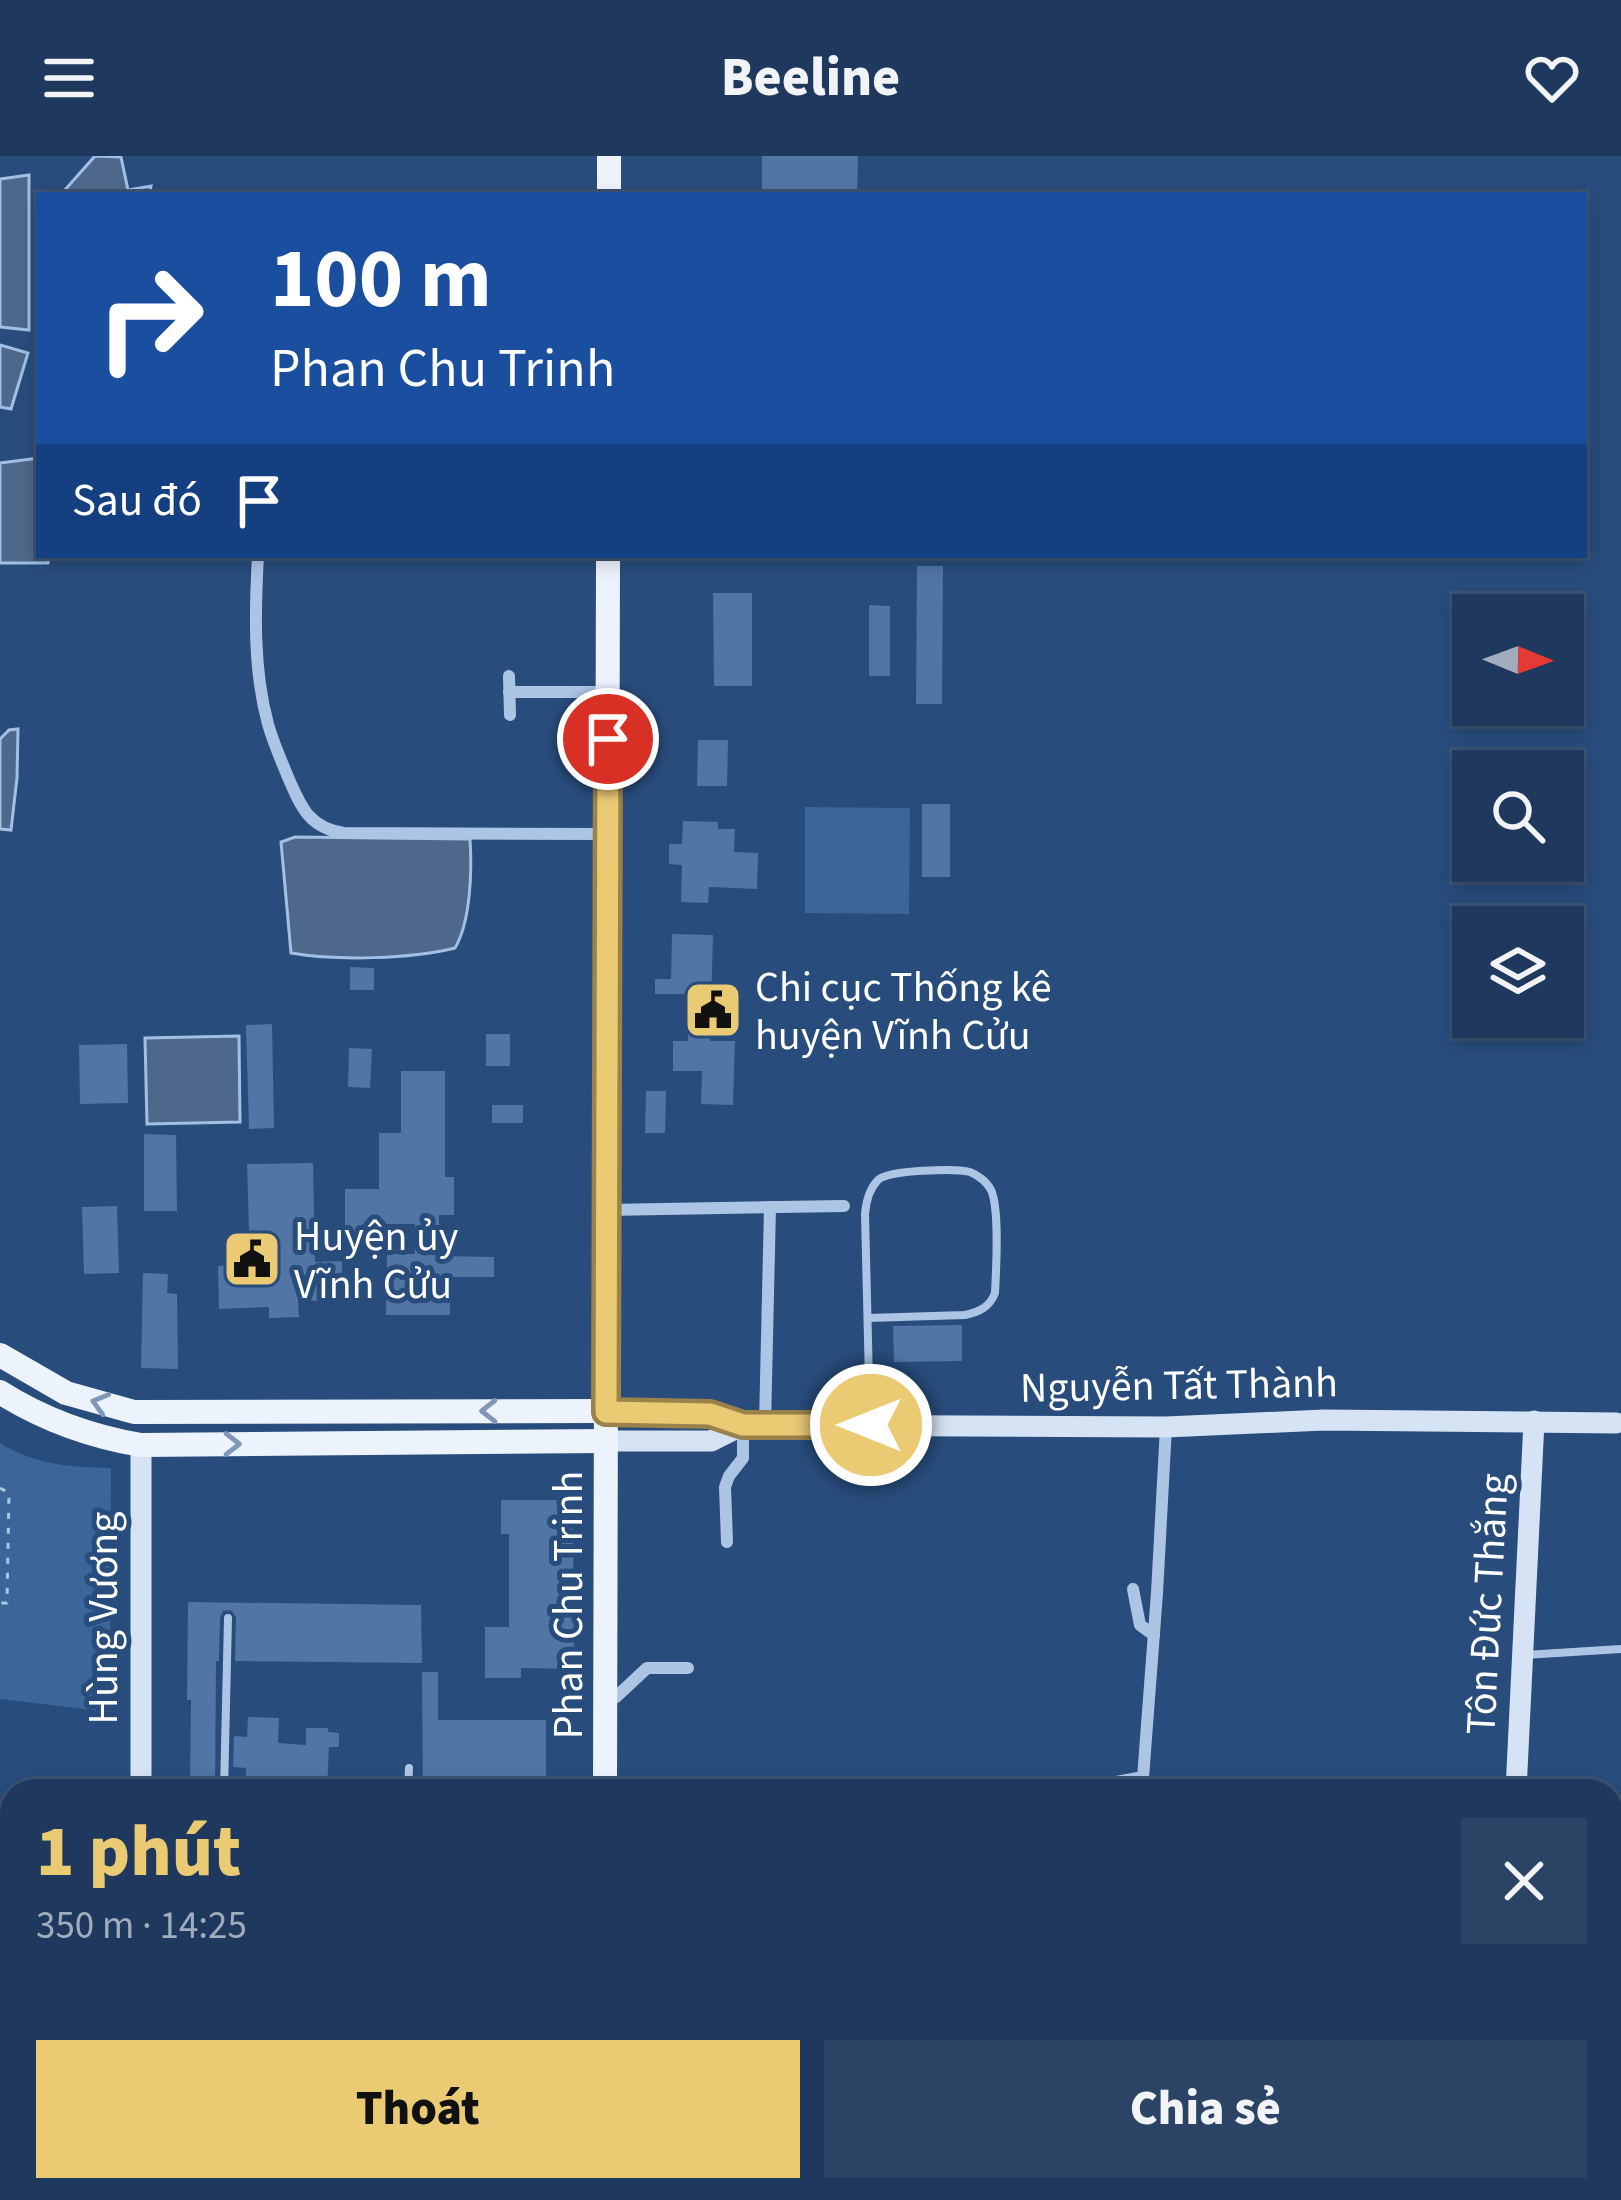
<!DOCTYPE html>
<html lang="vi">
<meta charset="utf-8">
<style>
:root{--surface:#1e395d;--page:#2b4466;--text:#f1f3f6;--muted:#a1acbc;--line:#3c5372;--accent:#ebca74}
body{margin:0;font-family:"Source Sans 3",sans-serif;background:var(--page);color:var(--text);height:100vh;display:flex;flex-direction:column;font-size:45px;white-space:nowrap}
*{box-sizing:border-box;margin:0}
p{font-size:39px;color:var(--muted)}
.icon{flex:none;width:66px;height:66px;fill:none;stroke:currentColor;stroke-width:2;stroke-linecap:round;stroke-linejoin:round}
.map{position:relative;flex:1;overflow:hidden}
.details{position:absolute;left:0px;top:1623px;width:1623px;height:423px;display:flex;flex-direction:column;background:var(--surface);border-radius:36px 36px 0 0;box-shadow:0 6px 18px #0003,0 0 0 3px var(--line)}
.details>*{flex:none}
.hud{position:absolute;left:36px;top:36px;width:1551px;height:366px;border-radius:0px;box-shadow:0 6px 18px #0003,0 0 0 3px var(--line);background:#1a4fa0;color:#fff;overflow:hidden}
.needle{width:78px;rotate:91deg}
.buttons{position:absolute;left:1452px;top:438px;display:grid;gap:24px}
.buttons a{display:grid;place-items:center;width:132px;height:132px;border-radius:0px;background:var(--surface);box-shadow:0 6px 18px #0003,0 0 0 3px var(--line);font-size:60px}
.pin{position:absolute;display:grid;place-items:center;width:102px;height:102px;color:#fff;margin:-51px;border:6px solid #fff;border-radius:50%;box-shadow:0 3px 12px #0007}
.me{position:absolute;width:132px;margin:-66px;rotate:270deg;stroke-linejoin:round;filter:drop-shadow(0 0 9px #0008)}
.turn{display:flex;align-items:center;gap:42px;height:252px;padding:0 36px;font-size:54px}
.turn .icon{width:156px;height:156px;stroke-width:2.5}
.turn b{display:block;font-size:84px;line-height:102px}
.then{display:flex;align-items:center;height:114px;padding:0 36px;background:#0003;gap:24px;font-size:45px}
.round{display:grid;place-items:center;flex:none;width:126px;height:126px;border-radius:0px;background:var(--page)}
.head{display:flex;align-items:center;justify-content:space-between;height:204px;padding:0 36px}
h1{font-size:72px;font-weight:800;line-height:90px;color:var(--accent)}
.primary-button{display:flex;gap:24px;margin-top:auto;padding:24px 36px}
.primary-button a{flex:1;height:138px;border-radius:0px;background:var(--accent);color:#111;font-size:48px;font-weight:800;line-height:138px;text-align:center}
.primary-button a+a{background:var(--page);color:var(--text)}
header{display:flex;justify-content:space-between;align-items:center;height:156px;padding:0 36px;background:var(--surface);font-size:54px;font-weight:800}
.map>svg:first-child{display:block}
.green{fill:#3c659a}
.water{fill:#4e688b;stroke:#a2c0e4;stroke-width:3}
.building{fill:#5175a5}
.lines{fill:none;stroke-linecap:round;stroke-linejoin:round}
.path{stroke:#adc5e4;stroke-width:3;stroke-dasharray:6 9;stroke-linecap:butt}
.lane{stroke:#adc5e4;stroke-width:8}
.street{stroke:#adc5e4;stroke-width:12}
.secondary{stroke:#d6e3f4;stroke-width:21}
.primary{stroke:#edf3fc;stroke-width:24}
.oneway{stroke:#8197b6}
.route-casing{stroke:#99834b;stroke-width:30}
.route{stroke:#ebca74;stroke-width:21}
.labels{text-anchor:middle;stroke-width:10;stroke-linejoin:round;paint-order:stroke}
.poi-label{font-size:42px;fill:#fff;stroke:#284c7c;text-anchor:start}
.street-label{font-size:42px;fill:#fff;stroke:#284c7c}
</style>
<header><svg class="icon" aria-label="menu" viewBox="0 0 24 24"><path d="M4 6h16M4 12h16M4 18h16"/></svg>Beeline<svg class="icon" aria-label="heart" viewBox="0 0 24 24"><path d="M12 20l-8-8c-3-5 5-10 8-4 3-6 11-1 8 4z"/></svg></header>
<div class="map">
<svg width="1621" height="2044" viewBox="0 0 1621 2044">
<rect width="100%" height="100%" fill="#284c7c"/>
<g class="green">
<polygon points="805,651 910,652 909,758 805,757"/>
<path d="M 0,1287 C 35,1309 70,1311 111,1312 L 110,1556 L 0,1543 Z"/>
</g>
<g class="water">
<polygon points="95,0 121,1 128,34 151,30 149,39 63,39 64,35"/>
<polygon points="29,19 29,174 0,171 0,23"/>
<polygon points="0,189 28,197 11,253 0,251"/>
<polygon points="39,302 39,399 49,399 48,407 0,407 0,307"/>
<polygon points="18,573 17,622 11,674 0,673 0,583 9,574"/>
<path d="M 295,681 L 470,683 C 472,713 471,765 455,792 C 410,803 338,805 291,797 L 281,686 Z"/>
<polygon points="239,880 240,966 147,968 145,882"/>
</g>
<g class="building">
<polygon points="762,0 858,0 857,39 762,39"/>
<polygon points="917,410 943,410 942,548 916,548"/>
<polygon points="713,437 752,437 752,530 714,530"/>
<polygon points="869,449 890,450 890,520 869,520"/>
<polygon points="698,584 728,584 727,630 697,630"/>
<rect x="922" y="648" width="28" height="73"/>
<polygon points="683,665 718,666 718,673 735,673 734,696 758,697 757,733 709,731 708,747 681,746 682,709 669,708 669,688 682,688"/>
<polygon points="672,778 713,779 710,885 735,885 733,949 701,948 702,915 673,915 673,885 688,885 689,838 655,838 655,823 671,823"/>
<polygon points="350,811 374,812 374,834 350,834"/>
<polygon points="272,868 274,972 249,973 246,869"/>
<rect x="486" y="878" width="24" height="32"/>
<polygon points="127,888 128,947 80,948 79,889"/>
<polygon points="349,892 372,893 370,932 348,931"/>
<polygon points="401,915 445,915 445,1021 454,1021 454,1059 439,1059 439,1100 494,1101 494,1121 450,1121 450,1159 386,1159 387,1098 415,1098 415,1068 362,1068 362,1088 345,1088 345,1033 379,1033 379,977 401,977"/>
<polygon points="646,935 666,935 665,977 645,977"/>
<rect x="492" y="949" width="31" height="18"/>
<polygon points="144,978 176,979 177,1055 144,1055"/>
<polygon points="313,1007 315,1106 342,1105 343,1144 298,1145 299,1161 269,1162 269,1151 219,1153 218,1110 250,1108 247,1008"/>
<polygon points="117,1050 119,1117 84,1118 82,1051"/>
<polygon points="143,1117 168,1118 167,1137 177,1138 178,1213 141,1212"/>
<polygon points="962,1169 962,1205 894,1206 893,1170"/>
<polygon points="501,1344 573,1344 574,1513 521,1512 521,1522 485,1522 485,1471 509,1471 509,1378 501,1378"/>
<polygon points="188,1446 421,1449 422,1507 235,1505 236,1461 231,1454 223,1455 220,1462 219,1505 216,1505 215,1635 190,1635 191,1544 187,1544"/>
<polygon points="422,1516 438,1516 438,1564 546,1564 546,1635 423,1635"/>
<polygon points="248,1561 279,1562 278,1587 306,1589 306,1572 328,1572 328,1576 339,1577 339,1591 329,1591 327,1635 279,1631 278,1635 246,1635 246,1612 233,1611 234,1580 247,1581"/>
</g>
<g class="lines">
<polyline class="path" points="0,1332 9,1337 7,1447 0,1447"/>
<g class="lane">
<path d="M 868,1162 L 965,1159 C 979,1156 990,1151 995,1137 C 996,1115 1000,1053 991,1034 C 987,1026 978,1019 970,1016 C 956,1012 888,1014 878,1024 C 869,1033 866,1046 865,1058 L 870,1268"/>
<polyline points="1525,1499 1621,1493"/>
<polyline points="224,1635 228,1462"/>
<polyline points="408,1635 409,1612"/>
<polyline points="1611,1784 1621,1785"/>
<polyline points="96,2034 131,2044"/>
<polyline points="396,2044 397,2034"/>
</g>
<g class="street">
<path d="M 258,399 C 255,455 253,513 268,568 C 273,586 281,604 288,621 C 301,651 309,672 344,677 L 606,678"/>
<polyline points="509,520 510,559"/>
<polyline points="509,536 607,536"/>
<polyline points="605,1054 844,1050"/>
<polyline points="765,1269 770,1051"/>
<polyline points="727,1386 725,1331 729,1320 743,1302 743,1269"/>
<polyline points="1133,1433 1140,1469 1154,1479"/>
<polyline points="606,1545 616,1541 647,1512 688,1512"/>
<polyline points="1091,1635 1106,1628 1143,1621"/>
<polyline points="1142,1635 1157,1437 1166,1271"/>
<polyline points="0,1873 12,1874"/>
</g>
<g class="secondary">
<polyline points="606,1255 710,1258 743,1269 1166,1271 1324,1264 1616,1267"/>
<polyline points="606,1285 711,1285 743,1269"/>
<polyline points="141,1289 141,1635"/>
<polyline points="1516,1635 1534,1265"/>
<polyline points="0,1995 12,1978"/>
<polyline points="1486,2044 1487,2034"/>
</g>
<g class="primary">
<polyline points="609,39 609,0"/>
<polyline points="0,1199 66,1237 134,1256 606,1255"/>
<path d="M 0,1236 C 44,1264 89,1280 141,1289 L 606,1285"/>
<polyline points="605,1635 608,399"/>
<polyline points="604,2044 604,2034"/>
</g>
</g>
<defs><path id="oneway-chevron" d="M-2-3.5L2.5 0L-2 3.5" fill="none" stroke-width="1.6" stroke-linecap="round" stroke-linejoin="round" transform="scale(3)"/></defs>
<g class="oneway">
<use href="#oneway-chevron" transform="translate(100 1247) rotate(-164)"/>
<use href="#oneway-chevron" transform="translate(489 1255) rotate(-180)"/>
<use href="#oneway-chevron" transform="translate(232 1288)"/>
</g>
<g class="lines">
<defs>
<polyline id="route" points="608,583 606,1256 710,1258 743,1269 871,1269"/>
</defs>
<use href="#route" class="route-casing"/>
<use href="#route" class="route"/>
</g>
<defs>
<symbol id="civic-square" viewBox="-11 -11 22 22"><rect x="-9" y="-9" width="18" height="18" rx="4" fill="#ebca74" stroke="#284c7c"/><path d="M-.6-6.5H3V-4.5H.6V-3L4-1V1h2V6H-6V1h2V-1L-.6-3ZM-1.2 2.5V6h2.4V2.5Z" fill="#111"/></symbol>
</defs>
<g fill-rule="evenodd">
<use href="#civic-square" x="680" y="821" width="66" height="66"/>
<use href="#civic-square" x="219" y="1070" width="66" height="66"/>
</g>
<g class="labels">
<g class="poi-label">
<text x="755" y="845">Chi cục Thống kê<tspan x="755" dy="48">huyện Vĩnh Cửu</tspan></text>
<text x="294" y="1094">Huyện ủy<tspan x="294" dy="48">Vĩnh Cửu</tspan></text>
</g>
<g class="street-label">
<text transform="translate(1179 1228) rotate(-1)" y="15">Nguyễn Tất Thành</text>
<text transform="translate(1486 1448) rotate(-87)" y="15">Tôn Đức Thắng</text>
<text transform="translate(567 1449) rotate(-90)" y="15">Phan Chu Trinh</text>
<text transform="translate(102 1462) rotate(-90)" y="15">Hùng Vương</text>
</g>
</g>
</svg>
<div class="buttons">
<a><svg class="needle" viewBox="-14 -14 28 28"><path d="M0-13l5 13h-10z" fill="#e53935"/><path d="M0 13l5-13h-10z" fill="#a1acbc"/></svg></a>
<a><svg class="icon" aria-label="search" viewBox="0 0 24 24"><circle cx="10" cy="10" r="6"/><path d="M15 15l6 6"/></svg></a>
<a><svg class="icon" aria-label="layers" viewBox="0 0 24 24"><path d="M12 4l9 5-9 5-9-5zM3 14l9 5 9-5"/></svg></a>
</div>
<div class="pin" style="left:608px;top:583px;background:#d93025"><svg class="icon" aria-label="arrive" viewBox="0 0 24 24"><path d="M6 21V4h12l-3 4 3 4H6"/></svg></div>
<svg class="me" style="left:871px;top:1269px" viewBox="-20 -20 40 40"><circle r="17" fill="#ebca74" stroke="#fff" stroke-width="3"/><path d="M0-11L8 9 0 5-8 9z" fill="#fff"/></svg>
<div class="hud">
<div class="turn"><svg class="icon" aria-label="right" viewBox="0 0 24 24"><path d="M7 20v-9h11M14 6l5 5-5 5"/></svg><div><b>100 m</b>Phan Chu Trinh</div></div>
<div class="then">Sau đó<svg class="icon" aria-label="arrive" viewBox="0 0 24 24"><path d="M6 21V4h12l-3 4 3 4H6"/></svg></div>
</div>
<section class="details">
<div class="head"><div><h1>1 phút</h1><p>350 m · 14:25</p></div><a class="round"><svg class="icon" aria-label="close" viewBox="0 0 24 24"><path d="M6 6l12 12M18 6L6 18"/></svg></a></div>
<div class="primary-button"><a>Thoát</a><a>Chia sẻ</a></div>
</section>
</div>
